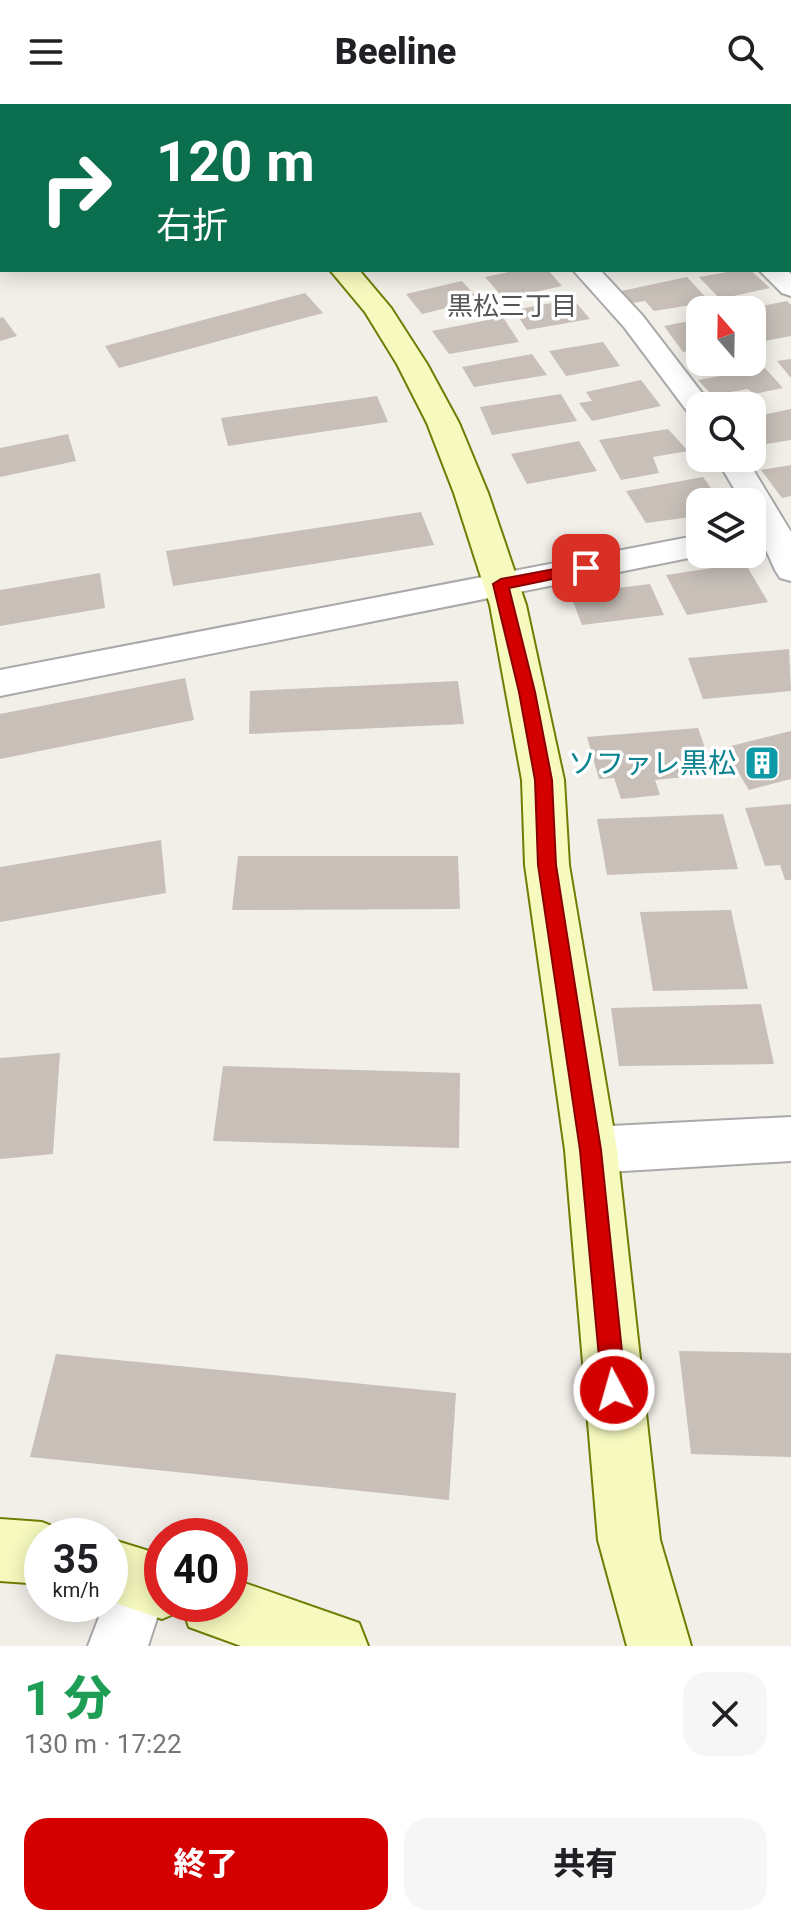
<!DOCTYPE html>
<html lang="ja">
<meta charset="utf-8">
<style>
:root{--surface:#fff;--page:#f6f6f6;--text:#202124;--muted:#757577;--accent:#d40000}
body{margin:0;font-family:Roboto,"Noto Sans JP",sans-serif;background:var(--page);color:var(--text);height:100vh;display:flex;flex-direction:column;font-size:30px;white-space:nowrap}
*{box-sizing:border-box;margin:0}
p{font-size:26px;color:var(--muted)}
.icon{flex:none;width:44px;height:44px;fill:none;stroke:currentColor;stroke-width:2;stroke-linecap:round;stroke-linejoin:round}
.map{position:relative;height:1542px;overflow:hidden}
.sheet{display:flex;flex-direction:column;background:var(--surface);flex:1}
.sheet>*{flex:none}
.top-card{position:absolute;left:0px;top:0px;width:792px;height:168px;box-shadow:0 4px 20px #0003;background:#0b6e4f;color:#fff;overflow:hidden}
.needle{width:52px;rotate:340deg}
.buttons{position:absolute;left:686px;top:192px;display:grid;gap:16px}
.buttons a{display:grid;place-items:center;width:80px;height:80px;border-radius:16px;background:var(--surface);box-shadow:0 4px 20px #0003;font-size:40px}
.speed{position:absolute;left:24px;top:1414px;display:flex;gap:16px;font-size:40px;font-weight:700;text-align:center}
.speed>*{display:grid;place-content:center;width:104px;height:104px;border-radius:50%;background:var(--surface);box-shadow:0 4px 20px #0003;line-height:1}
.speed small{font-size:20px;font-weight:400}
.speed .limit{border:12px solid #d22;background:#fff;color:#111}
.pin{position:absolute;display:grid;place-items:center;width:68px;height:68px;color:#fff;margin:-34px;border-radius:16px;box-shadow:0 4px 12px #0006}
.me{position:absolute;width:88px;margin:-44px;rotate:354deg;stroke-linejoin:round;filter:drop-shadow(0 0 6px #0008)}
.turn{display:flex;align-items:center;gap:28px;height:168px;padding:0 24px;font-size:36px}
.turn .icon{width:104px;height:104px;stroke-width:2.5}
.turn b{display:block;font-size:56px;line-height:68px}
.round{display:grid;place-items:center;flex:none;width:84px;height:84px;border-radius:24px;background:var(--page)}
.summary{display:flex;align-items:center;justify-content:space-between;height:136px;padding:0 24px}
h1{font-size:48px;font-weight:800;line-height:60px;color:#1e9e55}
.primary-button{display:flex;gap:16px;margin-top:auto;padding:16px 24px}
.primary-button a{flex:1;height:92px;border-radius:24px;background:var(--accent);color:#fff;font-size:32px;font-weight:800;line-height:92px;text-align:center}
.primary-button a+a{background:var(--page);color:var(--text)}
header{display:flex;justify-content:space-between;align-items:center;height:104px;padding:0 24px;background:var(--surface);font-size:36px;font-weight:800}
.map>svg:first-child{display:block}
.building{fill:#c7bfb8}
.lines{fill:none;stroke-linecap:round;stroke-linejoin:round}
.street-casing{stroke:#a9a9a9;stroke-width:4}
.secondary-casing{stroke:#707d05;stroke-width:4}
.street{fill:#fff;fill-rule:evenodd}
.secondary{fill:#f7fabf;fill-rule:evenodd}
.route{fill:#d40000;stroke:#8a0000;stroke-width:2}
.labels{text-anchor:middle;stroke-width:7;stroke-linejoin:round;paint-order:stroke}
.far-neighbourhood-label{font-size:26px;fill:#555;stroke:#fff}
.culture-label{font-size:28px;fill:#0d838f;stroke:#fff;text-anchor:end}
</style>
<header><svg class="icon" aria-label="menu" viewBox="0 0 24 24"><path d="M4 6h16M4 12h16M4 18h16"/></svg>Beeline<svg class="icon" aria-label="search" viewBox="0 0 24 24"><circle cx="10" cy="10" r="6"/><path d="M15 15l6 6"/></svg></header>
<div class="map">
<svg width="791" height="1542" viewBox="0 0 791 1542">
<rect width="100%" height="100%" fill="#f2efe9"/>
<g class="building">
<polygon points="518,166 548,166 562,182 504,195 485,173"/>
<polygon points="739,166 750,166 770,184 720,195 699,173"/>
<polygon points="687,173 710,198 654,207 645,197 633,199 621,187"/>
<polygon points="462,177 479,196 422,210 406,190"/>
<polygon points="305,189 323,209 119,264 105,242"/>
<polygon points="573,195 590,215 527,226 514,206"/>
<polygon points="787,197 791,201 791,232 760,238 752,230 752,204"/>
<polygon points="3,213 17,232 0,237 0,214"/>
<polygon points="503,213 519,238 449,250 432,227"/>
<polygon points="700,215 700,245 683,248 664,222"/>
<polygon points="603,238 620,262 566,272 549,247"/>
<polygon points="532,250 547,271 474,283 462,263"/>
<polygon points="791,255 791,274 777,257"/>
<polygon points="765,264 783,284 754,290 748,285 712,291 698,276"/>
<polygon points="641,276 661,302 592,317 579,299 592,297 586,288"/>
<polygon points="561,290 577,317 492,331 480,303"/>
<polygon points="377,292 388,318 228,342 221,314"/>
<polygon points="791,305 791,336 760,341 752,331 752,313"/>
<polygon points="668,325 688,347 653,353 659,369 621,376 599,336"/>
<polygon points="68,330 76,357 0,373 0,344"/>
<polygon points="579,337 597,367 527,380 511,350"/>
<polygon points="791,361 791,392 782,394 761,366"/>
<polygon points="703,373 721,398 700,398 700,420 691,413 646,419 626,387"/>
<polygon points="421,408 434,441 173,482 166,447"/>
<polygon points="745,459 768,498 687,511 666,471"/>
<polygon points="100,469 105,504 0,522 0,486"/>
<polygon points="650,480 664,511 582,521 570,490"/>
<polygon points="789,545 791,587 703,595 688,554"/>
<polygon points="185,574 194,616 0,655 0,610"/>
<polygon points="458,577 464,620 249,630 250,587"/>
<polygon points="698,624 714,670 655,676 660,691 621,695 614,674 599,675 587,633"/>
<polygon points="791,627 791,675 749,686 723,644"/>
<polygon points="791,700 791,776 785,776 780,761 765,762 745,704"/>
<polygon points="723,710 738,765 607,771 597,715"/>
<polygon points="161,736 166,789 0,818 0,763"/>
<polygon points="238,752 458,752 460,805 232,806"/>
<polygon points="731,806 748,885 653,887 640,808"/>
<polygon points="761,900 774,960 619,962 611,904"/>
<polygon points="60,949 53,1050 0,1055 0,954"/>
<polygon points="223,962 460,969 459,1044 213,1037"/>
<polygon points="679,1247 791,1249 791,1353 691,1350"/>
<polygon points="56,1250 456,1289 449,1396 30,1353"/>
</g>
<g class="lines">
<defs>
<g id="street">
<polygon points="726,0 748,0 750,2 727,2"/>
<rect x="790" y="28" width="1" height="14"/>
<polygon points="573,166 600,166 642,211 712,302 700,302 700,314 690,311 624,223"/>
<polygon points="759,166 787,166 791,170 791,192 782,189"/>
<polygon points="716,354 746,354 791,428 791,477 780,474 775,466 752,415 752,398 742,398"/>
<polygon points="700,431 700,450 709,450 0,592 0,566"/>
<polygon points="791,1013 791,1057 591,1069 574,1062 568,1046 574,1030 591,1023"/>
<polygon points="141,1447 162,1457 162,1499 148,1542 88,1542 104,1500 110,1500 110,1482 121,1456"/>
</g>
<g id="secondary">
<polygon points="122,0 148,0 150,2 124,2"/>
<polygon points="330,166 359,166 391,204 427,260 459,319 488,389 526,501 564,676 569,761 617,1046 660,1436 691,1542 627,1542 598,1436 565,1046 525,761 522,676 490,501 454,389 427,319 397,260 365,208"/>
<polygon points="0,1415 42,1418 64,1427 66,1432 42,1432 42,1480 0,1477"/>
<polygon points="110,1435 162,1451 162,1500 230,1500 230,1474 359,1519 368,1542 241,1542 189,1523 183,1506 162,1515 110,1497"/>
</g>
</defs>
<use href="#street" class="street-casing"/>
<use href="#secondary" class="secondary-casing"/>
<use href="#street" class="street"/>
<use href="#secondary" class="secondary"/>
</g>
<polygon class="route" points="586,459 594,464 591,467 509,484 535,588 552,676 556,761 601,1046 626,1286 623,1295 614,1298 606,1295 602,1286 580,1046 538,761 535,676 519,588 493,480 501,475"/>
<defs>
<symbol id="building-square" viewBox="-11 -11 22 22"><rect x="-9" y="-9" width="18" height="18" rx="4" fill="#0f9aa8" stroke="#fff"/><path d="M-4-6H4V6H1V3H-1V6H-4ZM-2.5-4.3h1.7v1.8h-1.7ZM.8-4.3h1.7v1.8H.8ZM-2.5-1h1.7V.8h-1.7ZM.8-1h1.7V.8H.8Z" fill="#fff"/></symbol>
</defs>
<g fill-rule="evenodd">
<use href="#building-square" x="742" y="639" width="40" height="40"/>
</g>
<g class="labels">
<g class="far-neighbourhood-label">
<text x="512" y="211">黒松三丁目</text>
</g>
<g class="culture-label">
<text x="736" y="669">ソファレ黒松</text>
</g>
</g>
</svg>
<div class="buttons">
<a><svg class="needle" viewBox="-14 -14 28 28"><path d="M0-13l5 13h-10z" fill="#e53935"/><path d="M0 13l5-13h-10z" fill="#757577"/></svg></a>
<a><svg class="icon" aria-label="search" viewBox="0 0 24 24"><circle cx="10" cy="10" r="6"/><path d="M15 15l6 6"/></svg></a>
<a><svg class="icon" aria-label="layers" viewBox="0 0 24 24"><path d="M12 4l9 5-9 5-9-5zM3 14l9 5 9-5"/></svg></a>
</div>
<div class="speed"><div>35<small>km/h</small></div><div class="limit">40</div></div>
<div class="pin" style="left:586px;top:464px;background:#d93025"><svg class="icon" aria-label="arrive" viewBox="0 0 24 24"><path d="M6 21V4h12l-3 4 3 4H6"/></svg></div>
<svg class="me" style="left:614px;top:1286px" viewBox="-20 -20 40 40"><circle r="17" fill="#d40000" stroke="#fff" stroke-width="3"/><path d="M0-11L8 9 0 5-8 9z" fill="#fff"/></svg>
<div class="top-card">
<div class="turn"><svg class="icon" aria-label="right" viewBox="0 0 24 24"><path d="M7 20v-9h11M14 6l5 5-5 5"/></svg><div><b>120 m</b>右折</div></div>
</div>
</div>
<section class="sheet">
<div class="summary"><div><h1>1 分</h1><p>130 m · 17:22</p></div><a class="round"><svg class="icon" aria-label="close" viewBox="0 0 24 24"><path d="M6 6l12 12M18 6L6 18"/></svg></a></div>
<div class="primary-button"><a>終了</a><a>共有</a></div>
</section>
